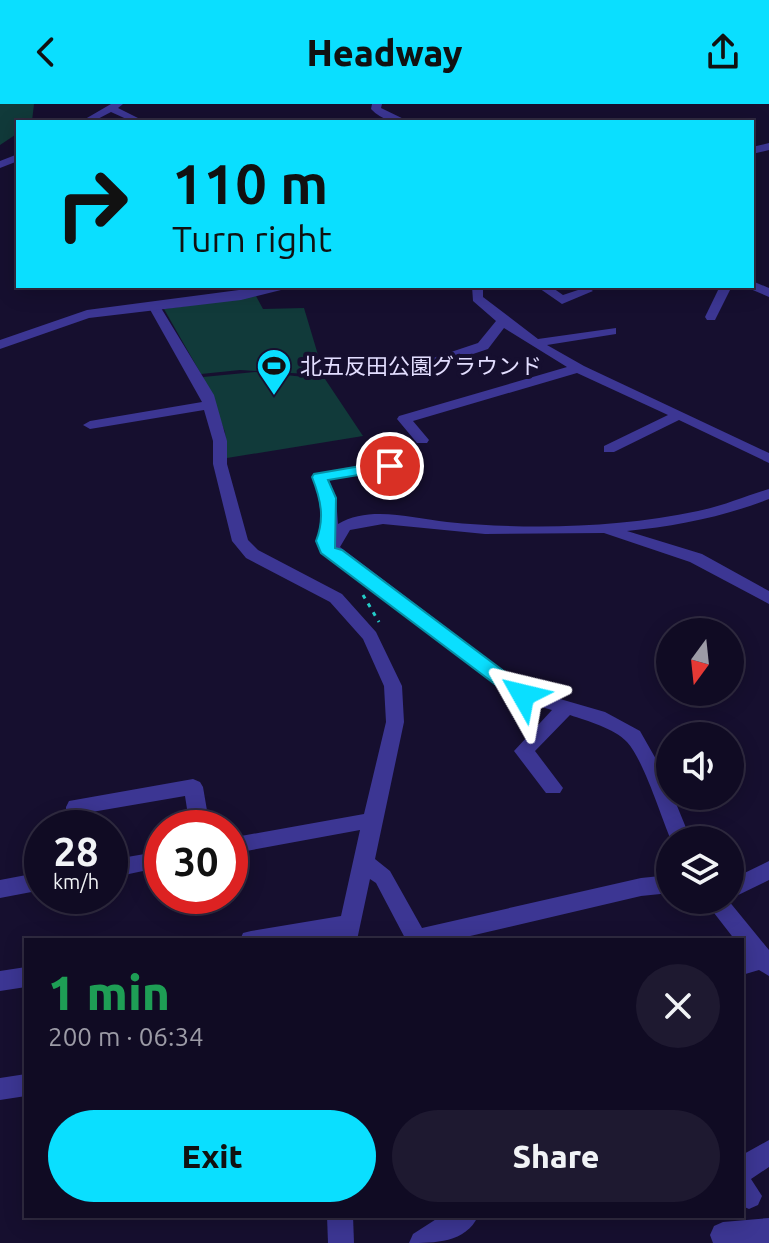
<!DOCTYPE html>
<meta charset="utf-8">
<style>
:root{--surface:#100b23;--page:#1e1930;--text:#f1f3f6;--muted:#9c9ba6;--line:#302b41;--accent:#0adfff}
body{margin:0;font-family:Ubuntu,"Noto Sans JP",sans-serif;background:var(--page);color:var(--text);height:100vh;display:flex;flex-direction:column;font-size:30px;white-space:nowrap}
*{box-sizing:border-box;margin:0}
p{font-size:26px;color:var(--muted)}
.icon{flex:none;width:44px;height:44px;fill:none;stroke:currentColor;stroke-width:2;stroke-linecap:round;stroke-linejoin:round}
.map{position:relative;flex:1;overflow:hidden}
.panel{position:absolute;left:24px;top:834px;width:720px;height:280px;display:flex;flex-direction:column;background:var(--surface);border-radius:0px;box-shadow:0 4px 20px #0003,0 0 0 2px var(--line)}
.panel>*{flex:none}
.guide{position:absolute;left:16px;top:16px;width:738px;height:168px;border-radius:0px;box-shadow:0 4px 20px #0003,0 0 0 2px var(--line);background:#0adfff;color:#111;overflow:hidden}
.needle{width:52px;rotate:195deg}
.buttons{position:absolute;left:656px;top:514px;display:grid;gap:16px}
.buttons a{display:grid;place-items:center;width:88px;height:88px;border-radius:50%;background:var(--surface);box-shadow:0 4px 20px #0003,0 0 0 2px var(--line);font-size:40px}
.speed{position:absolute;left:24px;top:706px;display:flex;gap:16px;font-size:40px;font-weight:700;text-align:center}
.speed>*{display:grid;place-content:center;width:104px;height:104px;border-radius:50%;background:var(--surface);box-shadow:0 4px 20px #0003,0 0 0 2px var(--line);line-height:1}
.speed small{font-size:20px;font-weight:400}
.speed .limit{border:12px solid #d22;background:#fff;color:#111}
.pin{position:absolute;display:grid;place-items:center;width:68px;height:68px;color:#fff;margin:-34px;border:4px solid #fff;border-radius:50%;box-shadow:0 2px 8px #0007}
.me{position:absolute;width:88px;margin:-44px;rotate:307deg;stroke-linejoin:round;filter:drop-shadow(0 0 6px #0008)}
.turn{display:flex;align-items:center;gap:28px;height:168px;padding:0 24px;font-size:36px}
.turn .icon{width:104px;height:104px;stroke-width:2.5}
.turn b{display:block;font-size:56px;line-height:68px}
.round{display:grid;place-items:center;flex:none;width:84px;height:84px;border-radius:42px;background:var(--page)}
.summary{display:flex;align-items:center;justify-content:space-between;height:136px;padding:0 24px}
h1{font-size:48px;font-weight:800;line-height:60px;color:#1e9e55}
.action{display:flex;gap:16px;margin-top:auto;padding:16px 24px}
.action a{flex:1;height:92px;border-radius:48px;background:var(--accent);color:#111;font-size:32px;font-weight:800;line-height:92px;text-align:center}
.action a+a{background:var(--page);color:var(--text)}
header{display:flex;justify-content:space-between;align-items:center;height:104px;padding:0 24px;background:var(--accent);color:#111;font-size:36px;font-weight:800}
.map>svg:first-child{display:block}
.green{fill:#113a3a}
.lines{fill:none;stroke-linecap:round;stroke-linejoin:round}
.path{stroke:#24cdc8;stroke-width:3;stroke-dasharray:4 6;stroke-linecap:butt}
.minor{fill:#3c3693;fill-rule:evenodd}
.tertiary{fill:#3c3693;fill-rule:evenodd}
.route{fill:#0adfff;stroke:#0691a6;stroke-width:2}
.labels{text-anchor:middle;stroke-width:8;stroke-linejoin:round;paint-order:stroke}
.far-poi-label{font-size:22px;fill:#e3deff;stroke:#160f2f;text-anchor:start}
</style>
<header><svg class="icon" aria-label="back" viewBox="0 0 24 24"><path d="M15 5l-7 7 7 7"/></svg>Headway<svg class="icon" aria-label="share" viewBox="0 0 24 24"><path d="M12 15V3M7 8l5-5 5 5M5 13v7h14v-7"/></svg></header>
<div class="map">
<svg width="769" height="1139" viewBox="0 0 769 1139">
<rect width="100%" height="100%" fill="#160f2f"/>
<g class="green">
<polygon points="0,0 34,0 32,17 18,18 18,29 0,41"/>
<polygon points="256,192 263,205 304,204 324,271 240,266 201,270 164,205"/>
<polygon points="255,268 325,275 363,332 227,354 225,328 203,273"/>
</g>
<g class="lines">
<polyline class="path" points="363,491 379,518"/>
<g class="minor">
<polygon points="111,0 123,0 118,4 146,18 133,18 111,8 92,18 80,18"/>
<path d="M 372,0 L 382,0 L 381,4 L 410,18 C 395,18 382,17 371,5 Z"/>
<polygon points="18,50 18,57 0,64 0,57"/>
<polygon points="752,177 769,184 769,193 748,184 752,182"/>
<polygon points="472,182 488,182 483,186 483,193 538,235 616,224 616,230 547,241 584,262 769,349 769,359 679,316 614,348 604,348 604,342 668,311 577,269 413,317 429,336 427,339 417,339 397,315 399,312 567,263 504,224 488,245 437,262 427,262 427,256 478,239 496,217 473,197"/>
<polygon points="536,182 550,182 563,191 587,183 593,187 562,200"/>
<polygon points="720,182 732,182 715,216 707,216 705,213"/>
<polygon points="150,199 158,199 214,291 227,337 227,360 248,436 258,446 342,490 376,528 402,582 404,618 375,755 390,767 422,824 641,774 670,771 670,789 641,792 453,836 406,836 376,779 370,775 357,836 335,836 336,832 309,836 240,836 243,829 251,827 341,812 360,726 230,750 230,734 364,710 386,618 384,582 363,535 330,498 246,454 232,437 213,360 213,337 204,306 90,325 83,321 90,317 202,298 148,202"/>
<path d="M 390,358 L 397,362 L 395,365 L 329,376 L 336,394 L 338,420 C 369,401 413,414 447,418 C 529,426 617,424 698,407 C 723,402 745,392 769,385 L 769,395 C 723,413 676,422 627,427 L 702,450 L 769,487 L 769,500 L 690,458 L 604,429 L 485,430 L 383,420 L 350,426 L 340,443 L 529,586 L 605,608 L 640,627 L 661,664 L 670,692 L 673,692 L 691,736 L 671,736 C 660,710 644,657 627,638 C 614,624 587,617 570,611 L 535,647 L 563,684 L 560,689 L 546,689 L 514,647 L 552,606 L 517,596 L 333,456 L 326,447 L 320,446 L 318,442 C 323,417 321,397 312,373 L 315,370 Z"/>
<polygon points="193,675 200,678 203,683 210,724 190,724 185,692 86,709 86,724 66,724 66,703 69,697"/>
<polygon points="162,747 162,763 110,774 110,756"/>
<polygon points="769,757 769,776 730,795 730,776"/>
<polygon points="42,768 42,786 0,794 0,776"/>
<polygon points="704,796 728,796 769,846 769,872 759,866 742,871 742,851 746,850 742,845 742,836 735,836"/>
<polygon points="26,863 26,883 0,887 0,867"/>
<polygon points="26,970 26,992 0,996 0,974"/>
<polygon points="769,1036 769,1063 751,1075 762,1092 758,1101 749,1105 742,1102 742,1051"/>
<polygon points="327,1112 353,1112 354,1139 328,1139"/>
<path d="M 441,1112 L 478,1112 C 466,1139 434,1139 409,1139 L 413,1130 Z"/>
<polygon points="769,1114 769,1139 713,1139 710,1131 714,1122 723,1118"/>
</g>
<g class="tertiary">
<polygon points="769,39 769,46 752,50 752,43"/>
<polygon points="270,182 297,182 241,196 89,214 0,245 0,236 87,206"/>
</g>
</g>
<path class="route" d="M 390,357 L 395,359 L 395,365 L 328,376 L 336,394 L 335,444 L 342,446 L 529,586 L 529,596 L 516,596 L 321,449 L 316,437 C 325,414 321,396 312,373 L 314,370 Z"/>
<defs>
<symbol id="stadium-pin" viewBox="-11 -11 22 30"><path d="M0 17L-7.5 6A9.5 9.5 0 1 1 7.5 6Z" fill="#0adfff" stroke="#160f2f"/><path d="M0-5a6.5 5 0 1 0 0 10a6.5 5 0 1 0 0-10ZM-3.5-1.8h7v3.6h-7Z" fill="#111"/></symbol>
</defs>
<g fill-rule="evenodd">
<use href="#stadium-pin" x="254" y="242" width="40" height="54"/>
</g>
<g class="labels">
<g class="far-poi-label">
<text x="300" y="270">北五反田公園グラウンド</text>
</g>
</g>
</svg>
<div class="buttons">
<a><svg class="needle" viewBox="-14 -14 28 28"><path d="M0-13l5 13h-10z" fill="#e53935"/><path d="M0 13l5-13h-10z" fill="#9c9ba6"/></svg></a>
<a><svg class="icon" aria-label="sound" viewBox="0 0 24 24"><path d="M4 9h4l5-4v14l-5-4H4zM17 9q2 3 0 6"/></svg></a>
<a><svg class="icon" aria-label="layers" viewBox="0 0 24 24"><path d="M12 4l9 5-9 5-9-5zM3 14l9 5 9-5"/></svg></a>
</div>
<div class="speed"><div>28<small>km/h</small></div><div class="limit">30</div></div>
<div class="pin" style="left:390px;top:362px;background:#d93025"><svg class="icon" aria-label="arrive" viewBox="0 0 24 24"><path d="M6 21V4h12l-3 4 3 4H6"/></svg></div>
<svg class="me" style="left:523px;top:591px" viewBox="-20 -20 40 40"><path d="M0-17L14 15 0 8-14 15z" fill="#0adfff" stroke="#fff" stroke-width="4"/></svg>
<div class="guide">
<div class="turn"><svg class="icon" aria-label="right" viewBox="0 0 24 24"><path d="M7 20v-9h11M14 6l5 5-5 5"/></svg><div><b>110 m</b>Turn right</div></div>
</div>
<section class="panel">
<div class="summary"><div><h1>1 min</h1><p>200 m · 06:34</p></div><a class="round"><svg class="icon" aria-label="close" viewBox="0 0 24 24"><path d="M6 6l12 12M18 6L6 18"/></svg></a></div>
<div class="action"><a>Exit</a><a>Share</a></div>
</section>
</div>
